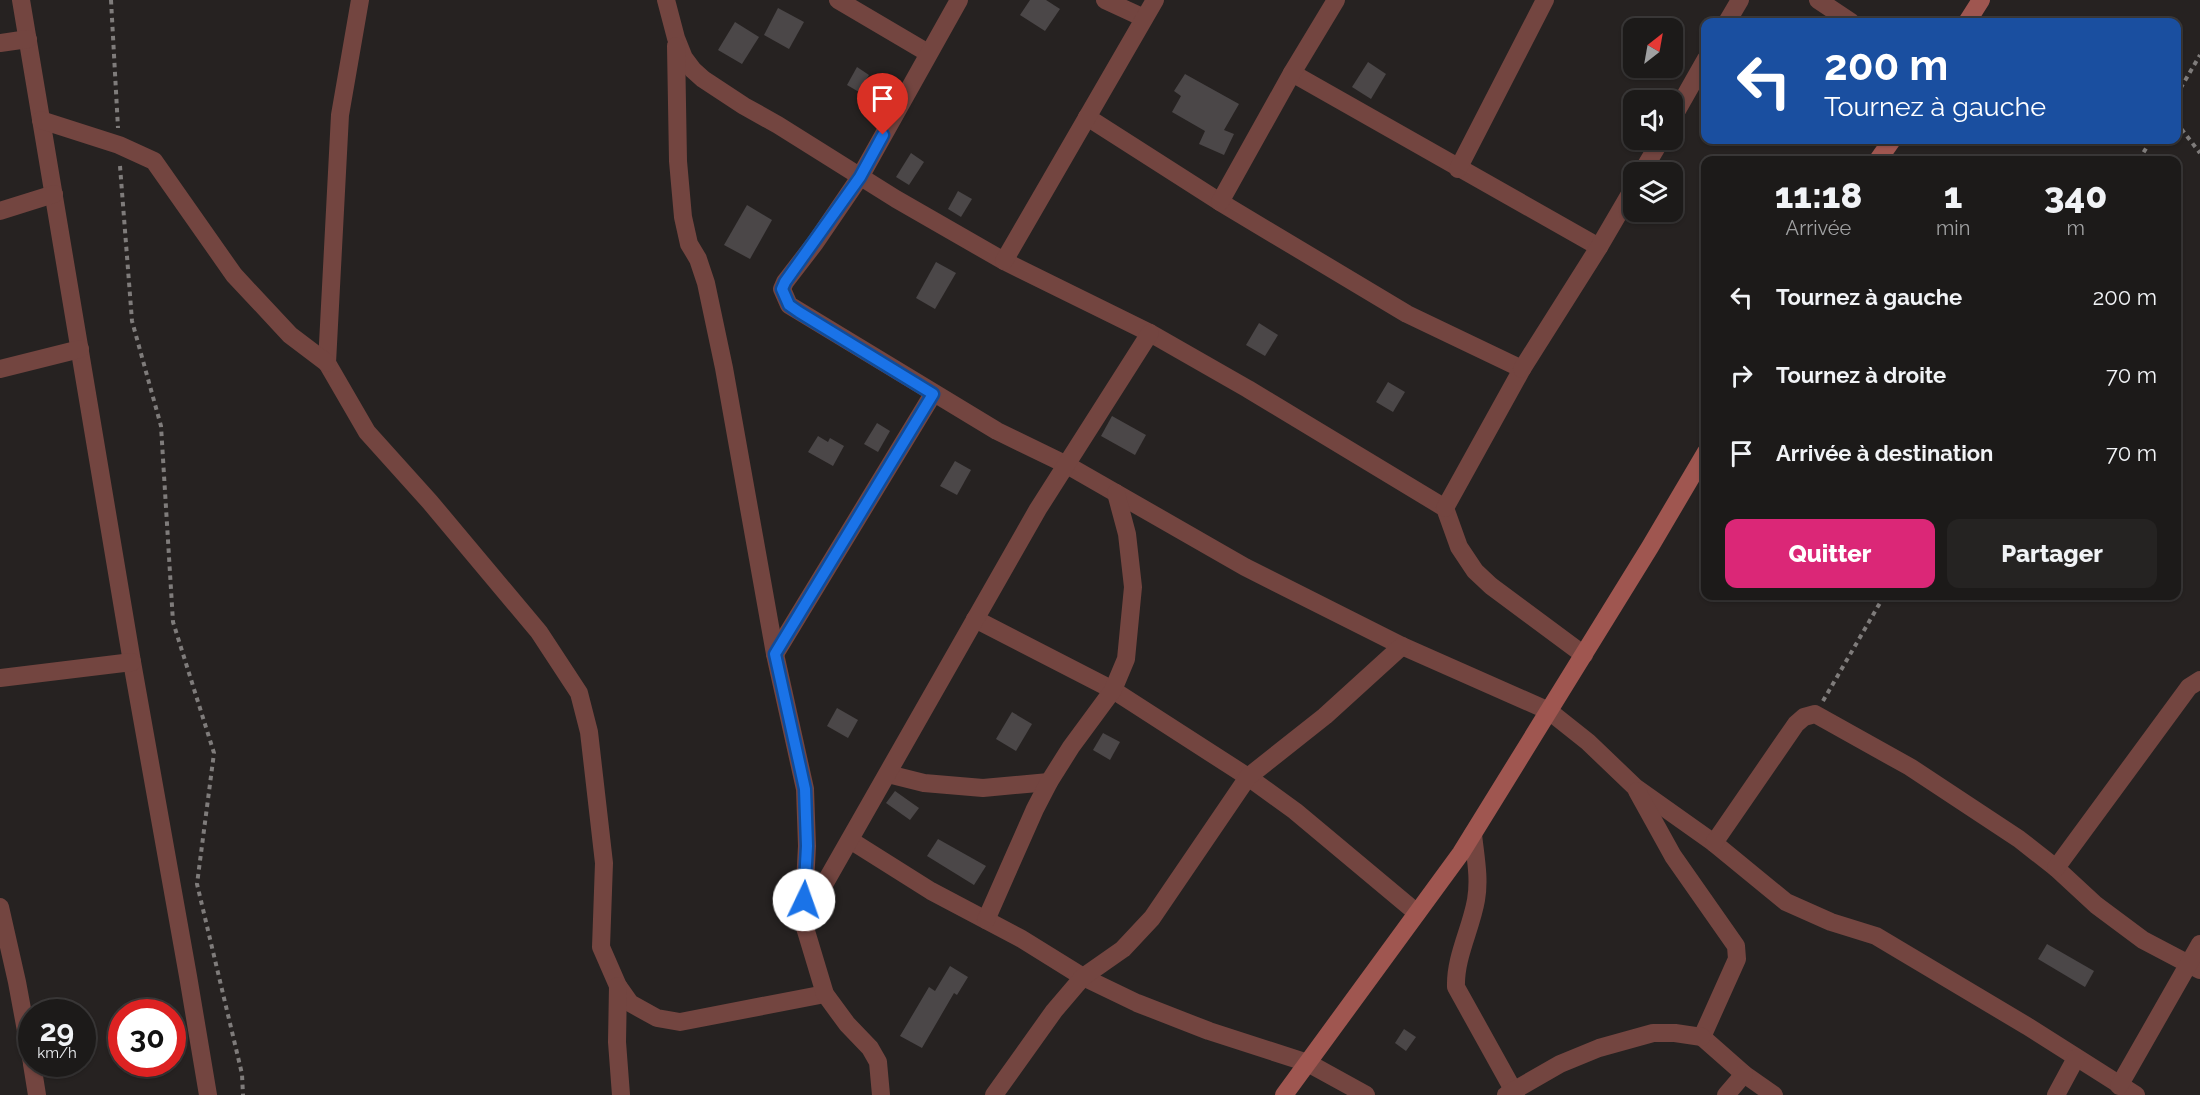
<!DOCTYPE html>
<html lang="fr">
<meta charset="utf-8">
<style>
:root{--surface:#1c1a19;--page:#252322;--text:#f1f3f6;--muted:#a0a1a2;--line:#3a3838;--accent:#db2777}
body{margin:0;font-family:Raleway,sans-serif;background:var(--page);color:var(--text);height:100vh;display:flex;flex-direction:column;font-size:22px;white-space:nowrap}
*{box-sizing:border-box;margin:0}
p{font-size:20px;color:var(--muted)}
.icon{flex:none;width:33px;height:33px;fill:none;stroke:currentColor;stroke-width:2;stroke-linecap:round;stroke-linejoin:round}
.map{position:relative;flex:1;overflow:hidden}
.details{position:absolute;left:1701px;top:156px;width:480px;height:444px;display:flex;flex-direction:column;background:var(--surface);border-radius:12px;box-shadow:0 2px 4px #0004,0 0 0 2px var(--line)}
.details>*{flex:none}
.hud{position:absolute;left:1701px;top:18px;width:480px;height:126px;border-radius:12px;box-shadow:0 2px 4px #0004,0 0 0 2px var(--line);background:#1a4fa0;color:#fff;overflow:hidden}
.needle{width:39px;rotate:31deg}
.fabs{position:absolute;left:1623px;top:18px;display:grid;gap:12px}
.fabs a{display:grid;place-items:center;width:60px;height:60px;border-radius:12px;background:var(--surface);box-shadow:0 2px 4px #0004,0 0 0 2px var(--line);font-size:30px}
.speed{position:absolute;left:18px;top:999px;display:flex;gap:12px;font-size:30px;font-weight:700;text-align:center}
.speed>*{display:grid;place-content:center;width:78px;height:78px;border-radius:50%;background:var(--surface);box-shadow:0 2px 4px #0004,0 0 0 2px var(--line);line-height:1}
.speed small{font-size:15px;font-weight:400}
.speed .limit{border:9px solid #d22;background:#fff;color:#111}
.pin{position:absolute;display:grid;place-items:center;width:51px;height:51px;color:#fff;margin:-62px -26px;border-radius:50% 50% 50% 0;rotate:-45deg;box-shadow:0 0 6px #0007}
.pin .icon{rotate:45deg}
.me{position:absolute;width:66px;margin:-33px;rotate:3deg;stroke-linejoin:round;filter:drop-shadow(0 0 4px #0008)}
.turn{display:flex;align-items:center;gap:21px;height:126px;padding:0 24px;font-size:27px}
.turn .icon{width:78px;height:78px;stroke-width:2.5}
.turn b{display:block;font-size:42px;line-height:51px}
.eta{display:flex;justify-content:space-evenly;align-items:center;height:102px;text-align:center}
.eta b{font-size:36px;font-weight:800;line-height:42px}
.cta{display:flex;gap:12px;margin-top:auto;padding:12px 24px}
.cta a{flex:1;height:69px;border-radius:12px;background:var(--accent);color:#fff;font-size:24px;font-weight:800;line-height:69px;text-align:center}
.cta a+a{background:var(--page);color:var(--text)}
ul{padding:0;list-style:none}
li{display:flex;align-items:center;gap:18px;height:78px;padding:0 24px}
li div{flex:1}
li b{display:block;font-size:22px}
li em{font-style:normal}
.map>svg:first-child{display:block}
.building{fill:#4b4748}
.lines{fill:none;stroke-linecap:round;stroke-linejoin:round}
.path{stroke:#7f7c7b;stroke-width:4;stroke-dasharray:4.5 4.5;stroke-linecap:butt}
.street{stroke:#734540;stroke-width:18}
.secondary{stroke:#9f5650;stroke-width:18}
.route-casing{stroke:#114b97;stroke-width:15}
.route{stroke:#1a73e8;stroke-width:10}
</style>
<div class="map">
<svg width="2200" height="1095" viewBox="0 0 2200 1095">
<rect width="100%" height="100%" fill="#262221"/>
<g class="building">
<polygon points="1030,0 1046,0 1060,9 1045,31 1020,15"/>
<polygon points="778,8 804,22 789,49 764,35"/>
<polygon points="735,22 759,37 742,64 718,50"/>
<polygon points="1368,62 1386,74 1371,99 1352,87"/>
<polygon points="857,67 869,75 859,92 847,85"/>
<polygon points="1185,74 1239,104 1224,130 1234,134 1224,155 1199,144 1205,131 1172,112 1181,96 1174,91"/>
<polygon points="911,153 924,162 909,185 896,177"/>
<polygon points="958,191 972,199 961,217 948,209"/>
<polygon points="747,205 772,220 750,259 724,245"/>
<polygon points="936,262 956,273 935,309 916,298"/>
<polygon points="1259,323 1278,335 1265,356 1246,345"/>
<polygon points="1388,382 1405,392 1393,412 1376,402"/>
<polygon points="1112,416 1146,435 1135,455 1101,436"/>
<polygon points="877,423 890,431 878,452 864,444"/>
<polygon points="818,436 828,442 830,438 844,446 833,466 808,452"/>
<polygon points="955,461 971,470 957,495 940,486"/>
<polygon points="837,708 858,720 848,738 827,726"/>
<polygon points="1012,712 1032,724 1016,751 996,739"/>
<polygon points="1103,733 1120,742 1110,760 1093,750"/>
<polygon points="895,791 919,808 910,820 886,803"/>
<polygon points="938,839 986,866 974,885 927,856"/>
<polygon points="2047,944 2094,971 2085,987 2038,959"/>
<polygon points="950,966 968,977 957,995 954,993 922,1048 900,1036 929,987 935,991"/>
<polygon points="1404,1029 1416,1037 1406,1051 1395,1043"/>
</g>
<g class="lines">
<g class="path">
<polyline points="111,0 118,128"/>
<polyline points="2176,96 2200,55"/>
<polyline points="2176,122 2200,153"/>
<polyline points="2139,160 2151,140"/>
<polyline points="120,166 132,321 161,426 173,622 214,753 197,884 242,1074 243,1095"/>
<polyline points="1823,701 1884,596"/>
</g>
<g class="street">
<polyline points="21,0 132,662 188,976 208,1095"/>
<polyline points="360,0 340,115 327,363 367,432 430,502 539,632 579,693 589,732 604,863 601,947 618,986 630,1003 657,1018 680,1022 825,994"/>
<polyline points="666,0 676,38 684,58 693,70 703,79 744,106 778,125 896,199 1004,261 1150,333 1248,389 1445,508 1459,547 1475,571 1491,586 1584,655"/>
<polyline points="838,0 928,53"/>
<polyline points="959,0 860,177 815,243 785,282 782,289 789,305 997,431 1067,465 1245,567 1402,646 1549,711 1588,742 1635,787 1714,843 1786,902 1831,922 1876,936 2027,1026 2136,1095"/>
<polyline points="1105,0 1144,18"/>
<polyline points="1818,0 1851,22"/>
<polyline points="1727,22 1740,0"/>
<polyline points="0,43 28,39"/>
<polyline points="676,46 678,161 683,217 689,244 698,259 706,283 724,368 775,654 805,789 807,846 803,921 825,994 847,1024 870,1048 878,1062 881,1095"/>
<polyline points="1292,73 1599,247"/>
<polyline points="1087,117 1220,202 1407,314 1522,369 1445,508"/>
<polyline points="1672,119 1706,59"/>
<polyline points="41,120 119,145 154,161 234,275 290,335 327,363"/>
<polyline points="1458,169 1545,0"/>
<polyline points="1642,172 1661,140"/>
<polyline points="1220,202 1292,73 1336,0"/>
<polyline points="0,211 54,194"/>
<polyline points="1004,261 1155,0"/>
<polyline points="0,369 80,349"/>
<polyline points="1522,369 1599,247 1634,187"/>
<polyline points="975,619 1113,690 1248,777 1295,811 1417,913"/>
<polyline points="775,654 933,394"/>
<polyline points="0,678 132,662"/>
<polyline points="888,774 924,783 983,788 1049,782"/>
<polyline points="1637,791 1673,856 1736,946 1737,959 1702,1037 1744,1074 1774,1095"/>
<path d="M 1473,834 C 1475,855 1480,878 1476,900 C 1471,929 1455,957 1456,987 L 1516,1095"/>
<polyline points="850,840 931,891 1020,938 1083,977 1137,1003 1209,1031 1308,1063 1366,1095"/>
<polyline points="1714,843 1796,724 1804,717 1815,714 1910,767 2019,839 2056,868 2096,905 2143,940 2200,970"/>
<polyline points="2056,868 2189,687 2200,680"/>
<polyline points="0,907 17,982 32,1063"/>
<polyline points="805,918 1038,509 1150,333"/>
<polyline points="986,920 1035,809 1049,782 1071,747 1113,690 1126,659 1133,587 1127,534 1116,493"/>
<polyline points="618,986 617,1042 621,1095"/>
<polyline points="32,1064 37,1095"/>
<polyline points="2119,1086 2200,944"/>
<polyline points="994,1095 1054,1011 1083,977 1123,949 1152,918 1248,777 1325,716 1402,646"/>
<polyline points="1506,1095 1560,1064 1599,1048 1653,1033 1675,1033 1702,1037"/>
<polyline points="1726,1095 1744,1074"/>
<polyline points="2056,1095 2076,1058"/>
</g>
<g class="secondary">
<polyline points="1967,22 1981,0"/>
<polyline points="1878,160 1892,140"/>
<polyline points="1284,1095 1461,853 1650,547 1706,452"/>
</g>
</g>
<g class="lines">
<defs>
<polyline id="route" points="804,900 807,846 805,789 775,654 933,394 799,312 789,305 782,289 785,282 860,177 883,135"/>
</defs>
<use href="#route" class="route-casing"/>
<use href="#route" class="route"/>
</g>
</svg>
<div class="fabs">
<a><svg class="needle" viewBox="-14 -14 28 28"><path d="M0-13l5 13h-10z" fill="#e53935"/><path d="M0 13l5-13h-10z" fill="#a0a1a2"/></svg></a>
<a><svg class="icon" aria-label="sound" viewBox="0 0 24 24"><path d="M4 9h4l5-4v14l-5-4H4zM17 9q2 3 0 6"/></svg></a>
<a><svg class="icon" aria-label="layers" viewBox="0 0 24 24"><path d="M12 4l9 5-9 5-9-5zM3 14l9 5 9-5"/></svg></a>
</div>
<div class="speed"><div>29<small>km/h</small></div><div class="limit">30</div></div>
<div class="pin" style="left:883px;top:135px;background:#d93025"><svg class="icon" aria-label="arrive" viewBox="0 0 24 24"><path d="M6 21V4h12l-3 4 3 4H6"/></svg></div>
<svg class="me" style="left:804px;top:900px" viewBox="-20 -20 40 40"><circle r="19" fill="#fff"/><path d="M0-13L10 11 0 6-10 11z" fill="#1a73e8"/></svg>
<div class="hud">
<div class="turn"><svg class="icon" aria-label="left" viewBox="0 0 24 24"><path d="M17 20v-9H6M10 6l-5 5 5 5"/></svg><div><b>200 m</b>Tournez à gauche</div></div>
</div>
<section class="details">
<div class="eta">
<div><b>11:18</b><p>Arrivée</p></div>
<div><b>1</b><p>min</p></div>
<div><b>340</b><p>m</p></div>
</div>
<ul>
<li><svg class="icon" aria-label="left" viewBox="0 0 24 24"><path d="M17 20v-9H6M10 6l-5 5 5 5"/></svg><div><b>Tournez à gauche</b></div><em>200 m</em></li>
<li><svg class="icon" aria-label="right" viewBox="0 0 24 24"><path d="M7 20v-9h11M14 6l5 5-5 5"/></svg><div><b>Tournez à droite</b></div><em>70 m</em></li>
<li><svg class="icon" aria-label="arrive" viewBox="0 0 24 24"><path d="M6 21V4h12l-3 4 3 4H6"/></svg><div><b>Arrivée à destination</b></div><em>70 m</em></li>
</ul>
<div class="cta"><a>Quitter</a><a>Partager</a></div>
</section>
</div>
